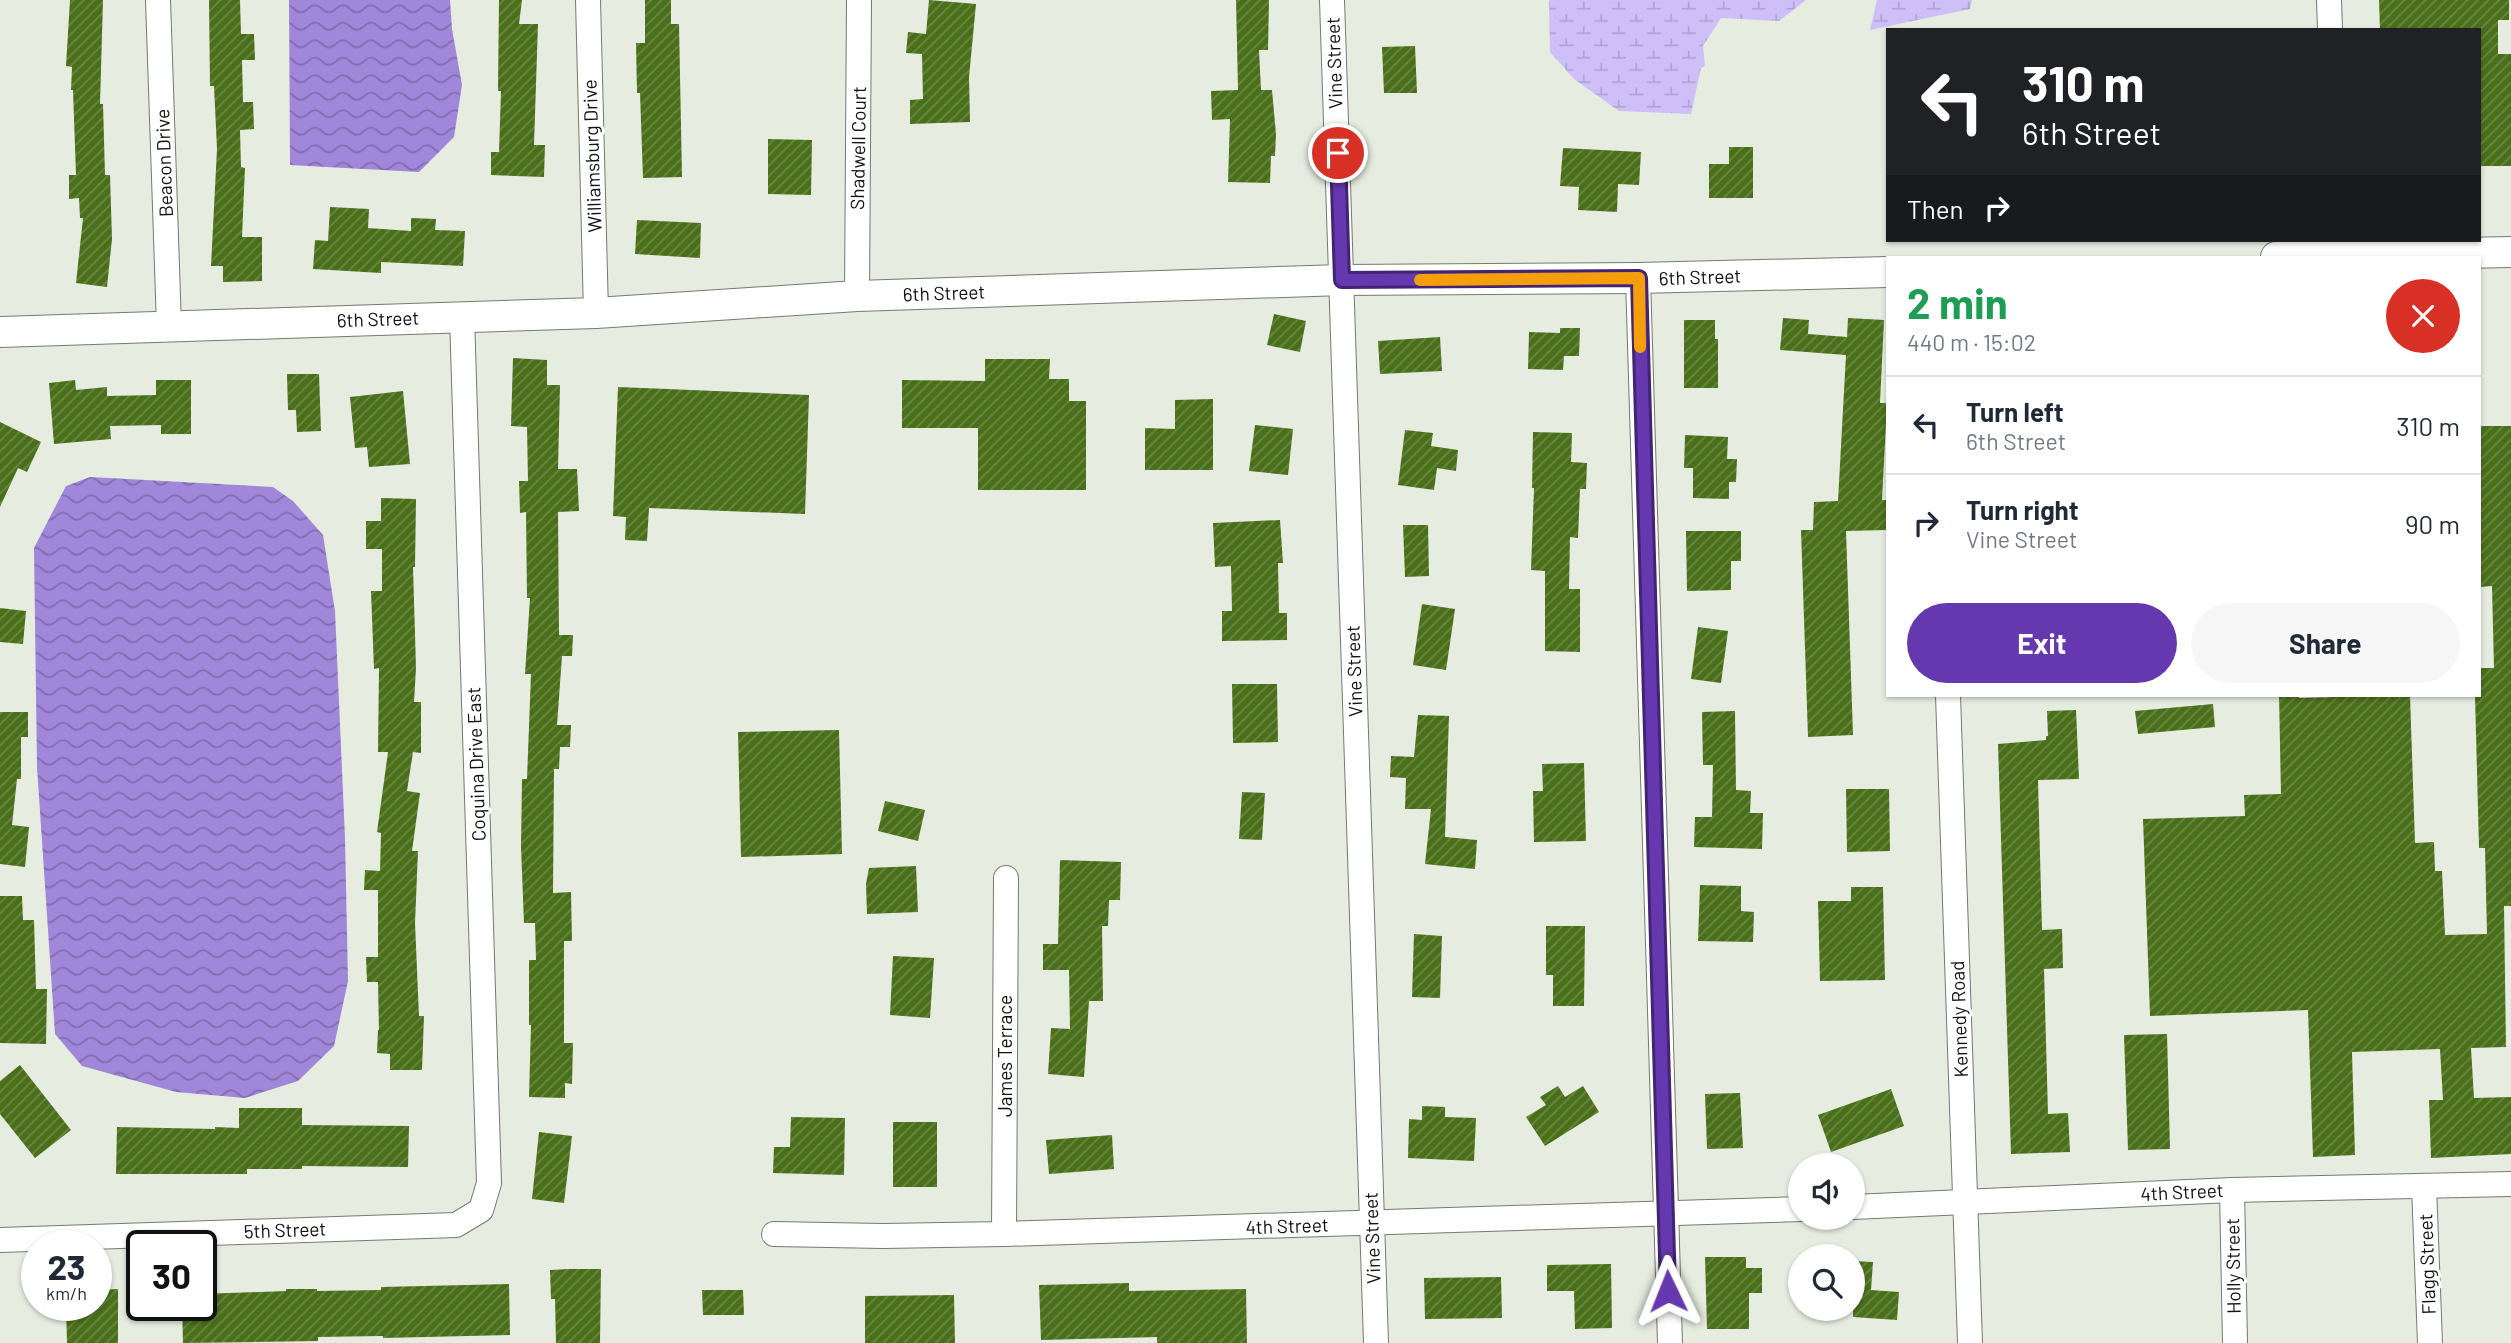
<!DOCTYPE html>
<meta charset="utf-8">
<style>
:root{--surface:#fff;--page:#f6f6f7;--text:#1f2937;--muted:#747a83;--line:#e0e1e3;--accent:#6638af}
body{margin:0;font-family:Barlow,sans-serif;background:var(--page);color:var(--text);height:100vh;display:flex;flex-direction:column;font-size:26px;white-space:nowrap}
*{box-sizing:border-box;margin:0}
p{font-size:23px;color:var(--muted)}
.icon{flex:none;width:38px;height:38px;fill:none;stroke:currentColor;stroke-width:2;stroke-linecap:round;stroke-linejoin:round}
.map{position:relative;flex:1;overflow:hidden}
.details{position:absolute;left:1886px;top:256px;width:595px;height:441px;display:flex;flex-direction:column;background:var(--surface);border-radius:0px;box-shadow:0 2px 5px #0004}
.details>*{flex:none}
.guide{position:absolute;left:1886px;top:28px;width:595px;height:214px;border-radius:0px;box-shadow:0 2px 5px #0004;background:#202124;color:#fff;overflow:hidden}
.fabs{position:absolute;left:1788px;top:1153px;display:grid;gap:14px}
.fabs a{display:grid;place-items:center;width:77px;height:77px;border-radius:50%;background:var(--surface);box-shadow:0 2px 5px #0004;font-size:35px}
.speed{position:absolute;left:21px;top:1230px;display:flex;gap:14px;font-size:35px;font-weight:700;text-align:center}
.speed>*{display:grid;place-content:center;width:91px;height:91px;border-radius:50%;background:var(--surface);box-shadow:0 2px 5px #0004;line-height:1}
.speed small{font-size:18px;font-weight:400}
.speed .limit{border:4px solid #111;border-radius:10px;background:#fff;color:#111}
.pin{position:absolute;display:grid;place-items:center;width:60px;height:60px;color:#fff;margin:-30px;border:4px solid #fff;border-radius:50%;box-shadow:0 2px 7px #0007}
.me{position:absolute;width:77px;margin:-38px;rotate:358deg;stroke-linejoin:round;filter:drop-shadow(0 0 5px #0008)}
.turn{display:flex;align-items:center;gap:24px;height:147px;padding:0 21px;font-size:32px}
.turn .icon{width:91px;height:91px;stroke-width:2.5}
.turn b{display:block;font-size:49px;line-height:60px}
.then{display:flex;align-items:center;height:66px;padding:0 21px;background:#0003;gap:14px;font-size:26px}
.round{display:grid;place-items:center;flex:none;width:74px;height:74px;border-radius:37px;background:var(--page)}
.summary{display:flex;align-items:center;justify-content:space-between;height:119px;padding:0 21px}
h1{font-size:42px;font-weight:700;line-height:52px;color:#1e9e55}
.primary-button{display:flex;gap:14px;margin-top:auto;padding:14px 21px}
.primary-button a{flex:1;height:80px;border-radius:42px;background:var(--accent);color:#fff;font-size:28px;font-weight:700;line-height:80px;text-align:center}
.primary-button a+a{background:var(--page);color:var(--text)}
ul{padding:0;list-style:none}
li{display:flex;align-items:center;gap:21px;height:98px;padding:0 21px;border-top:2px solid var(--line)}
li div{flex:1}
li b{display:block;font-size:26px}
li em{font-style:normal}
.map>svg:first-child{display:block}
.wetland{fill:url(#wetland-marsh)}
.water{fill:url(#water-waves)}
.building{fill:url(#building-hatch)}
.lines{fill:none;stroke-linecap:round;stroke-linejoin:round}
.minor-casing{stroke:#747a6f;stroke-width:26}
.tertiary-casing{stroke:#747a6f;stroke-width:32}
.minor{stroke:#fff;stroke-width:24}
.tertiary{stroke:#fff;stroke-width:30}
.route-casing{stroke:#422472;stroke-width:18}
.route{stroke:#6638af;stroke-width:12}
.slow{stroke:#f59e0b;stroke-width:12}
.labels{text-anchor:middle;stroke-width:6;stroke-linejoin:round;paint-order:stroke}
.street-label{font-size:19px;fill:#10120e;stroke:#fff}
</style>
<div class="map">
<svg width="2511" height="1343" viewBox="0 0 2511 1343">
<defs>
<pattern id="wetland-marsh" width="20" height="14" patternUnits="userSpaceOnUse" patternTransform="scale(1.75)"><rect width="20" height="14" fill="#cebff8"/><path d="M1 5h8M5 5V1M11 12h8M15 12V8" fill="none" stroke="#b0a3d3"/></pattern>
<pattern id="water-waves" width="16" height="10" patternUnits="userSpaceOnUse" patternTransform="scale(1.75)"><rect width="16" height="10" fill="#a087da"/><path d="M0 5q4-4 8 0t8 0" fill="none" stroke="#816daf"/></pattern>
<pattern id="building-hatch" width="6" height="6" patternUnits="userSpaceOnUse" patternTransform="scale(1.75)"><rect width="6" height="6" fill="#497019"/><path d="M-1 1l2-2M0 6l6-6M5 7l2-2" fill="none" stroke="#6a8648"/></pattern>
</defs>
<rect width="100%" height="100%" fill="#e6ede0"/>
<g class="wetland">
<polygon points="1549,0 1806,0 1779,21 1721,18 1703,46 1705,66 1701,68 1691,114 1619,111 1574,79 1550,52"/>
<polygon points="1877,0 1972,0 1970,9 1870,30"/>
</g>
<g class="water">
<polygon points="289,0 450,0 452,29 462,85 454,137 419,172 290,165"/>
<polygon points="90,477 273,487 293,501 323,535 335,611 345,838 348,981 334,1046 298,1081 245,1098 176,1092 82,1066 55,1034 37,767 34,548 66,486"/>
</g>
<g class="building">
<polygon points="70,0 103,0 100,104 103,104 105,175 110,175 112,239 107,287 76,283 83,218 80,218 79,198 69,199 69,175 76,175 73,90 71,90 72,67 66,66"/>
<polygon points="209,0 240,0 241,34 254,34 255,60 242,60 243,102 253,102 254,129 240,130 241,167 245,168 242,237 262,237 262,281 223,282 223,266 211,266 217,149 214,86 210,86"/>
<polygon points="499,0 522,0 519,24 538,24 534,145 545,145 544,177 491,175 491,152 499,152 501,91 498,91"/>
<polygon points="645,0 671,0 671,24 679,24 682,177 643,178 640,93 637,93 636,43 645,43"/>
<polygon points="929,0 976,4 969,77 970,122 910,124 910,100 923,99 922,54 906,53 908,32 926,34"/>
<polygon points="1236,0 1269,0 1268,50 1259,50 1261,90 1272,90 1276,134 1275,156 1271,156 1270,183 1228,182 1230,119 1212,120 1211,91 1238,90"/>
<polygon points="2379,0 2509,0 2509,20 2498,20 2498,54 2511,54 2511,166 2480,166 2480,30 2380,30"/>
<polygon points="1415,46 1417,93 1384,93 1382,47"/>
<polygon points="768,139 812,140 811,195 768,194"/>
<polygon points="1729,147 1753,147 1753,198 1709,198 1709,164 1729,164"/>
<polygon points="1563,148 1641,152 1639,185 1618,184 1617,212 1578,210 1579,187 1560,186"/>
<polygon points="330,207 369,209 368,228 411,231 411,218 436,219 435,230 465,231 463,266 381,262 381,273 313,269 315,240 328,241"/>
<polygon points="637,220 701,223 700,258 635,254"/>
<polygon points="1274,314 1306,321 1300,352 1267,345"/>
<polygon points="1783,318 1809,320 1808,334 1847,337 1848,318 1884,320 1880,403 1887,403 1882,500 1886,500 1887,530 1846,531 1853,735 1808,737 1801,530 1813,530 1814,502 1838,501 1846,355 1780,350"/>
<polygon points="1684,320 1715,320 1715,339 1718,339 1718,388 1684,388"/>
<polygon points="1560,328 1580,328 1579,356 1564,356 1563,370 1528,369 1529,332 1560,333"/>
<polygon points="1440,337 1442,371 1380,374 1378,341"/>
<polygon points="513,358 547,360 547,385 560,385 558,469 577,469 579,511 558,512 559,635 573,635 572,656 562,656 557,725 571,725 570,747 560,747 559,769 554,769 553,893 571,892 572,941 564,941 564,1043 573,1043 572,1084 565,1083 565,1098 529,1097 531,1025 529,1025 529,960 536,960 535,923 524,923 521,847 522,779 527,779 531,674 525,674 530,598 527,598 526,512 520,513 519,481 528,481 527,427 511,426"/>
<polygon points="985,359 1050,359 1049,379 1069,379 1069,401 1086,401 1086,490 978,490 978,428 902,428 902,380 985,381"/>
<polygon points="287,374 319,374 321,431 297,432 296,410 288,410"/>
<polygon points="75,380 76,390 107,387 107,396 156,395 156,380 191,380 191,434 161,434 161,425 110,426 111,439 54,444 49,383"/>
<polygon points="618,387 809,395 805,514 649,508 647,541 625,540 626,517 613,516"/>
<polygon points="403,391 410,464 369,467 367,447 355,448 350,397"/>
<polygon points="1213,399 1213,470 1145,470 1145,428 1175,429 1175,400"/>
<polygon points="0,422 41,442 27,472 18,468 0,507"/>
<polygon points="1255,425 1293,429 1288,475 1249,471"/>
<polygon points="2480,426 2511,426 2511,906 2504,906 2506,1047 2471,1048 2474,1098 2511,1097 2511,1154 2431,1158 2429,1100 2443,1100 2440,1049 2352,1052 2355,1155 2313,1157 2308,1010 2150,1016 2143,819 2245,816 2244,795 2281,794 2279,695 2299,695 2299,698 2410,695 2415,843 2434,842 2435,871 2442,871 2445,935 2487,934 2485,848 2479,848 2475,695 2480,695 2480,668 2494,668 2492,586 2480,587"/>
<polygon points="1405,430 1433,433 1431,446 1458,450 1456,471 1437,468 1434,490 1398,485"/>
<polygon points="1533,432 1572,433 1571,462 1587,463 1586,489 1580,489 1578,538 1570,537 1569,589 1580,589 1580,652 1545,651 1545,571 1531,570 1534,488 1532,488"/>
<polygon points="1685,435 1728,437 1727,459 1737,459 1736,482 1729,482 1729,499 1693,498 1693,468 1684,468"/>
<polygon points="381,498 416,499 415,567 413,567 416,668 414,702 421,702 421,753 413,752 407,791 420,793 412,851 418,851 415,923 419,1016 424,1016 422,1070 390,1070 390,1054 377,1053 378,1030 379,1030 378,982 367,982 366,957 378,957 378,890 364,890 365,870 380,871 381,833 377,832 388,752 378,752 379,668 374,669 371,591 382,591 382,549 366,549 366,521 381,521"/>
<polygon points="1280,520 1283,563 1278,563 1279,613 1287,613 1287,640 1222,641 1222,611 1232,611 1231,566 1215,567 1213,523"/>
<polygon points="1403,525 1428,525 1429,576 1405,577"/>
<polygon points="1686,531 1741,531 1741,561 1731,561 1731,590 1687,591"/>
<polygon points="1422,604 1455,609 1446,670 1413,665"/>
<polygon points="0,608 26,611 23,644 0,642"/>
<polygon points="1698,627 1728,631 1721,683 1691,679"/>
<polygon points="1232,684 1277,684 1278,742 1233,743"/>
<polygon points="2213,704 2215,727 2138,734 2135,711"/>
<polygon points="2076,710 2079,779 2038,780 2042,930 2062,929 2063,968 2044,969 2048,1114 2068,1113 2070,1152 2011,1154 1998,744 2046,740 2046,736 2048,736 2047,711"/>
<polygon points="1735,711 1736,790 1751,791 1750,813 1763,813 1762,849 1694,847 1695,817 1712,817 1713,765 1703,765 1702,712"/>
<polygon points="0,712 28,712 28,737 21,737 21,779 17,779 12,825 29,827 25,867 0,864"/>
<polygon points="1418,715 1449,716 1445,837 1477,840 1475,869 1425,864 1431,809 1405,809 1406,778 1390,777 1391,756 1414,757"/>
<polygon points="839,730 842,854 741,857 738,732"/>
<polygon points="1584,763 1586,841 1534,842 1533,791 1543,791 1542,764"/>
<polygon points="1846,789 1889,789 1890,851 1847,852"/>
<polygon points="1242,792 1265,793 1262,840 1239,839"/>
<polygon points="885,801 925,810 918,841 878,831"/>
<polygon points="1060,860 1121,862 1120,900 1109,900 1108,926 1102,926 1103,1001 1089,1001 1084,1077 1048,1074 1051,1028 1070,1029 1069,970 1043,970 1043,944 1058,944"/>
<polygon points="916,866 918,912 867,914 866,884 869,868"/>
<polygon points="1700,885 1741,886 1741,911 1754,912 1753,942 1698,941"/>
<polygon points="1851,887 1883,887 1885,980 1820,981 1818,901 1851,901"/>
<polygon points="0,896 22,896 23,920 34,920 36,989 47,989 46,1044 0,1043"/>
<polygon points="1546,926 1585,926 1584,1006 1553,1006 1553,975 1546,975"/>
<polygon points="1414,934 1442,936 1440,998 1412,997"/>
<polygon points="893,956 934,958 930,1018 890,1015"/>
<polygon points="2167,1034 2170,1149 2128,1150 2124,1035"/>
<polygon points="20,1065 71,1130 35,1158 0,1114 0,1081"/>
<polygon points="1558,1086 1565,1097 1583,1086 1599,1112 1545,1146 1526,1117 1546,1105 1540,1097"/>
<polygon points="1891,1089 1904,1126 1831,1152 1818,1115"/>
<polygon points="1740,1093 1743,1148 1707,1149 1705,1094"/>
<polygon points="1422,1106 1445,1107 1445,1117 1476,1118 1474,1161 1408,1158 1409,1119 1422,1120"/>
<polygon points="239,1108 302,1108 302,1125 409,1126 408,1167 302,1166 302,1169 247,1169 247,1174 116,1174 117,1127 215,1129 215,1127 239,1128"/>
<polygon points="791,1117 845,1118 844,1175 773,1173 774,1147 790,1147"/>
<rect x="893" y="1122" width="44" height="65"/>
<polygon points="539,1132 572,1136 564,1203 532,1199"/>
<polygon points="1112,1135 1114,1169 1049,1174 1046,1140"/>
<polygon points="1705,1257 1746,1257 1746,1268 1762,1268 1762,1293 1749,1293 1749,1329 1707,1329"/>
<polygon points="1853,1261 1873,1262 1871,1290 1899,1292 1897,1320 1853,1317"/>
<polygon points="1611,1264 1612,1328 1575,1329 1574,1291 1547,1291 1547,1265"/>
<polygon points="569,1269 601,1269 600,1343 556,1343 555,1299 551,1299 550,1270"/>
<polygon points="1501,1277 1502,1318 1425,1319 1424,1278"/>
<polygon points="1129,1283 1129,1291 1246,1289 1247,1343 1157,1343 1157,1337 1041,1340 1039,1285"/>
<polygon points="509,1284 510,1335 383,1338 383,1336 318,1337 318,1341 183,1343 182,1306 201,1306 201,1294 286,1291 286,1289 317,1289 317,1291 381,1290 381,1287"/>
<polygon points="118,1289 118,1343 67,1343 66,1306 96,1306 96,1290"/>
<polygon points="702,1290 743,1290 744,1315 703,1315"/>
<polygon points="954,1295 955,1343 865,1343 865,1296"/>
</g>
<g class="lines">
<defs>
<g id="minor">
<polyline points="158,0 169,326"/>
<polyline points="588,0 596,313"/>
<polyline points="1332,0 1376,1343"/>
<polyline points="2329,0 2330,30"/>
<polyline points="1638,278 1670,1343"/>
<polyline points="857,296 859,0"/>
<polyline points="1948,695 1970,1343"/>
<polyline points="2424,1186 2430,1343"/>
<polyline points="2232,1190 2235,1343"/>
<polyline points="1853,1207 2232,1190 2511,1184"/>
<polyline points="774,1234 883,1236 1004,1234 1801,1209"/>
<polyline points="1004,1234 1006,878"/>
<polyline points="0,1240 456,1225 481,1210 489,1183 462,316"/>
</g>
<g id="tertiary">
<polyline points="2276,257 2511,252"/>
<polyline points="0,332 596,313 857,296 1342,280 1638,278 1888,272"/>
</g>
</defs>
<use href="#minor" class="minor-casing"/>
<use href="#tertiary" class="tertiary-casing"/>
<use href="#minor" class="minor"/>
<use href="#tertiary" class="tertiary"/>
</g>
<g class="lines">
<defs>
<polyline id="route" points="1338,153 1342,280 1639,278 1668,1291"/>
</defs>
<use href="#route" class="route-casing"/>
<use href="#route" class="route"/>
<polyline class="slow" points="1420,280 1639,278 1640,347"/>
</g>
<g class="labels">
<g class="street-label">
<text transform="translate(1334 63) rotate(-92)" y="7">Vine Street</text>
<text transform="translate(858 148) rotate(-89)" y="7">Shadwell Court</text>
<text transform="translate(592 156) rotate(-92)" y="7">Williamsburg Drive</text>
<text transform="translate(164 163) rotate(-92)" y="7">Beacon Drive</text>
<text transform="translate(1700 277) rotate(-2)" y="7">6th Street</text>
<text transform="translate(944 293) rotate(-2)" y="7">6th Street</text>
<text transform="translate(378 319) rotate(-2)" y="7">6th Street</text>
<text transform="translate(1354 671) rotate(-92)" y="7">Vine Street</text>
<text transform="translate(476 764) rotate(-92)" y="7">Coquina Drive East</text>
<text transform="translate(1959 1019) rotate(-92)" y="7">Kennedy Road</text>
<text transform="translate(1005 1056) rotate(-90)" y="7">James Terrace</text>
<text transform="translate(2182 1192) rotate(-3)" y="7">4th Street</text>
<text transform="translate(1287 1226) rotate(-2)" y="7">4th Street</text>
<text transform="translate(285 1230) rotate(-2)" y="7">5th Street</text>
<text transform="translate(1372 1238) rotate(-92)" y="7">Vine Street</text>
<text transform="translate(2427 1264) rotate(-92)" y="7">Flagg Street</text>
<text transform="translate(2233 1266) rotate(-91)" y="7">Holly Street</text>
</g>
</g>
</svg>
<div class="fabs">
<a><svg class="icon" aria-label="sound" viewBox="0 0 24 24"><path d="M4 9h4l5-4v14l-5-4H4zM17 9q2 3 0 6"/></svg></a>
<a><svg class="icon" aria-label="search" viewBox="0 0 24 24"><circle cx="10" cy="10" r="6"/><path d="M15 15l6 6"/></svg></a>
</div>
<div class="speed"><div>23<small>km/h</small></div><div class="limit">30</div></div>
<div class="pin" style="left:1338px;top:153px;background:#d93025"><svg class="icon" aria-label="arrive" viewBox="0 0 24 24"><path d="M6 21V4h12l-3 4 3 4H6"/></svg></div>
<svg class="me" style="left:1668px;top:1291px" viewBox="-20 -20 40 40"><path d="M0-17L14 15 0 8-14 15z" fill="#6638af" stroke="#fff" stroke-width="4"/></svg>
<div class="guide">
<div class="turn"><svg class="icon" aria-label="left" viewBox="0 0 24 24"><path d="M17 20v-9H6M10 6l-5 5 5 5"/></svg><div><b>310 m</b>6th Street</div></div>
<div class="then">Then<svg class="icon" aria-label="right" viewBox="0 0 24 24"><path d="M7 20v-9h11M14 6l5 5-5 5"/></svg></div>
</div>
<section class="details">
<div class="summary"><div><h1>2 min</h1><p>440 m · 15:02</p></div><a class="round" style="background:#d93025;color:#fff"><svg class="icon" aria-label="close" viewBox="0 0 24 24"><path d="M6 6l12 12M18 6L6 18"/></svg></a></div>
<ul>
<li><svg class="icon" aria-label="left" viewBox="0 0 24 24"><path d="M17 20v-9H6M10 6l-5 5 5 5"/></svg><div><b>Turn left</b><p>6th Street</p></div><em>310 m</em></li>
<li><svg class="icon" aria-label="right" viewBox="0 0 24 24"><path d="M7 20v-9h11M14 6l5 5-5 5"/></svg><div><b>Turn right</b><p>Vine Street</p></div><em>90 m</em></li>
</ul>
<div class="primary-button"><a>Exit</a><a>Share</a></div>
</section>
</div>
